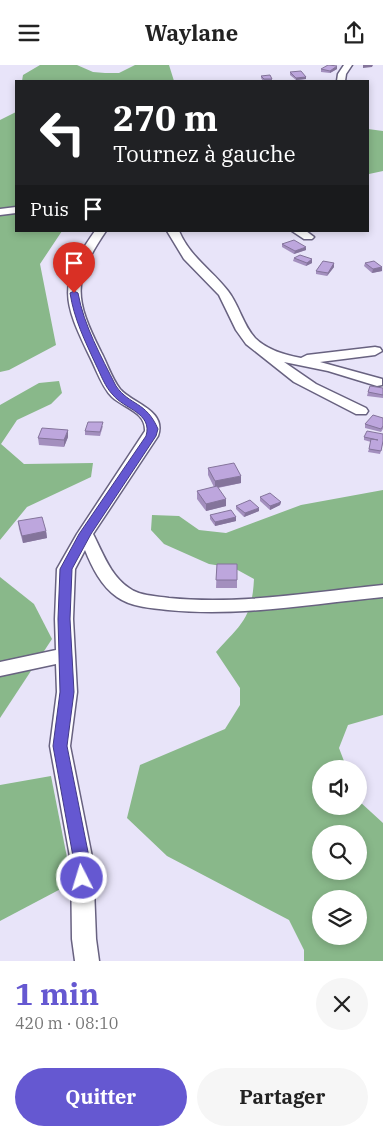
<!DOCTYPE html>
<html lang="fr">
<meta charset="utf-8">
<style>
:root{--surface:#fff;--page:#f6f6f6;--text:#222;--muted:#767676;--accent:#6558d1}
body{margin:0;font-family:"IBM Plex Serif",serif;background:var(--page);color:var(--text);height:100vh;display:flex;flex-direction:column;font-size:19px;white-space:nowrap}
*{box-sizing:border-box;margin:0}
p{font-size:16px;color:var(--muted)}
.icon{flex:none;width:28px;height:28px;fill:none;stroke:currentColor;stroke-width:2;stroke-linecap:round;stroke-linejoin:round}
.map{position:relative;height:896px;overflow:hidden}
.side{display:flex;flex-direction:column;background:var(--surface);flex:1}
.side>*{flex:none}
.hud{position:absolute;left:15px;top:15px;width:354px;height:152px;border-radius:0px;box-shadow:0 2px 8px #0003;background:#202124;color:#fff;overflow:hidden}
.fabs{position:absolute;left:312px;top:695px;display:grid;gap:10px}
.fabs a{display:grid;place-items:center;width:55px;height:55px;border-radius:50%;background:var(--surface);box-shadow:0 2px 8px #0003;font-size:25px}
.pin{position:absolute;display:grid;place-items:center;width:42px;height:42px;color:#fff;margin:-51px -21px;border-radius:50% 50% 50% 0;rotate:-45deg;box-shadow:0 0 5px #0007}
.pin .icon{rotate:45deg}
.me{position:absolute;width:55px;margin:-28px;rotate:355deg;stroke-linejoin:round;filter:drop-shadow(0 0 4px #0008)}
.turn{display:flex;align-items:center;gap:18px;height:105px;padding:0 15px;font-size:22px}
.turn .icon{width:65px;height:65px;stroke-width:2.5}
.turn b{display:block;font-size:35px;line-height:42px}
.then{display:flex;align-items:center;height:48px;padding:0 15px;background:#0003;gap:10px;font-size:19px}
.round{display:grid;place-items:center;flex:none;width:52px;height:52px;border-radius:26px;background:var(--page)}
.overview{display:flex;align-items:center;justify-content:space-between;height:85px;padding:0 15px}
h1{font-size:30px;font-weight:700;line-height:38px;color:var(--accent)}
.cta{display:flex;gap:10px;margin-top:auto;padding:10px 15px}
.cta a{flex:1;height:58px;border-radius:30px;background:var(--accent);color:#fff;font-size:20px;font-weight:700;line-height:58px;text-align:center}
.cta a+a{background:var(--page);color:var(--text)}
header{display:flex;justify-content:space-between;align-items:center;height:65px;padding:0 15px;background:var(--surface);font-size:22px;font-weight:700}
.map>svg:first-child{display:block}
.forest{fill:#89b88a;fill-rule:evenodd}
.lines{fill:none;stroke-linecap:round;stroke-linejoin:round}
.minor-casing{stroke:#686280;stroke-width:3}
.minor{fill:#fff;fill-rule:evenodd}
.wall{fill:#a38fbe}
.shaded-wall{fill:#84749b}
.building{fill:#bda6dd;stroke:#84749b}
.route{fill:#6558d1;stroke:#423988}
</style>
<header><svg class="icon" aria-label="menu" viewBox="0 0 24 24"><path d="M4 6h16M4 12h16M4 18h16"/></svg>Waylane<svg class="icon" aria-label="share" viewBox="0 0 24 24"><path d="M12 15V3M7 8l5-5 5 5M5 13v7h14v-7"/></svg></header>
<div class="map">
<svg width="383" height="896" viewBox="0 0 383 896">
<rect width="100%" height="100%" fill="#e8e4f9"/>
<g class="forest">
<polygon points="40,0 77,0 93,7 105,8 119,8 135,0 169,0 174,16 22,16 23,10"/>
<polygon points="16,47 16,166 62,166 40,199 56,280 9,305 0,307 0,55"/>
<polygon points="368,64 383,66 383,106 369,109"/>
<polygon points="59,316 62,328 51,339 17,355 1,379 24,399 93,398 91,412 27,442 0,475 0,340 39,318"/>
<path d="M 383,425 L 383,650 L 348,660 L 339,683 L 347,704 L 321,704 L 321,741 L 359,741 L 359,736 L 383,758 L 383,896 L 304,896 L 304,885 L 289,855 L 167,791 L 127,753 L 140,700 L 225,664 L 240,640 L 240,623 L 216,587 C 241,559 252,554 254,514 L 234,503 L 209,499 L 164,479 L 151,465 L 152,450 L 179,451 L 199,465 L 226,468 L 301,440 ZM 321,769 L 359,769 L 359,806 L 321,806 ZM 321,834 L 359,834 L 359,871 L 321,871 Z"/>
<polygon points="0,512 34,539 52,574 0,653"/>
<polygon points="51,711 72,818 0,856 0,720"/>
</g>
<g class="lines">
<defs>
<g id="minor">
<polygon points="344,0 352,0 346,9 345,16 337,16 338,9"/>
<polygon points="16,142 16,148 0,150 0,144"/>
<path d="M 95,166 L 106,166 C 72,216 74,233 101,287 C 107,298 112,314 120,324 C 133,339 167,345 158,371 L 93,469 C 103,488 110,510 129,523 C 140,531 156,531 169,533 C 241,540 312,527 383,520 L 383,532 C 311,539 240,552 168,545 C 151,543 131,542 117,532 C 101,521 92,502 85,485 L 75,504 L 73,554 L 77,627 L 70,681 L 93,797 L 96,874 L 99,896 L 75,896 L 72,874 L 71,797 L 50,681 L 57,627 L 56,599 L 0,611 L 0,597 L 56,585 L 55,554 L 57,504 L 77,469 L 145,366 C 146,347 124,343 112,332 C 102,322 97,306 90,292 C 63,236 57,219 95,166 Z"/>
<path d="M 167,166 L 179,166 C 190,192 212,205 228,226 C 239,240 243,260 255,273 C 267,285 285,290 301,293 L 307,290 L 375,282 L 380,283 L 382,286 L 375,290 L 320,297 L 382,314 L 382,320 L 377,321 L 328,306 L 284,297 L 316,319 L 366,343 L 368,346 L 366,349 L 356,349 L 294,317 L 246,279 L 236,265 L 219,230 L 184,194 Z"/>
<polygon points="292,166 306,166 314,172 312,174 304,174"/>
</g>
</defs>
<use href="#minor" class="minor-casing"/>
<use href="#minor" class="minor"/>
</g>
<g class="wall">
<polygon points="321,4 337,4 330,8 321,7"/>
<polygon points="290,7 306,12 306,14 296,15 290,10"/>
<polygon points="261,11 272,14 272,16 263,16 261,13"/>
<polygon points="282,179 306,185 294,189 282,182"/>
<polygon points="294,193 312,194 312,198 306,201 293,196"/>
<polygon points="334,198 334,202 327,211 316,209 316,206"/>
<polygon points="365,198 382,202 382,206 372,208 364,201"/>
<polygon points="383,323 383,333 367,331 368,327"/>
<polygon points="383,353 383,364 381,367 365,363 365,359"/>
<polygon points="103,361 100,371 85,370 85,366"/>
<polygon points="383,369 383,378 380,389 368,387 371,377 364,375 364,372"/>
<polygon points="68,372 64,382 39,380 38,373"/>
<polygon points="208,403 241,418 218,423 226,441 206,446 197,434 197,426 214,422 208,410"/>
<polygon points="260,432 281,437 280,440 270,445 260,436"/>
<polygon points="236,441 259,446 244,452 236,444"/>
<polygon points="210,450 236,452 236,456 215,461 210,454"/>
<polygon points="18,456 46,466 47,473 23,478 19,464"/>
<polygon points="217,499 237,499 237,523 216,523"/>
</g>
<g class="shaded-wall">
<polygon points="363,0 373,0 372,2 363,3"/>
<polygon points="337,1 337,4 330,8 330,6"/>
<polygon points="306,12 306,14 296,15 296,13"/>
<polygon points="306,182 306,185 294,189 295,186"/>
<polygon points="312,194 312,198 306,201 307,198"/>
<polygon points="334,198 334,202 327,211 328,208"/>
<polygon points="382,202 382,206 372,208 373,204"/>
<polygon points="68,365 68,372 64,382 64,375"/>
<polygon points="241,411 241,418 215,423 215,416"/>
<polygon points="226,434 226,441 206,446 206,439"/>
<polygon points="281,437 280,440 270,445 270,441"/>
<polygon points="259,443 259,446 244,452 245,448"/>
<polygon points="236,452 236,456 215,461 215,457"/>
<polygon points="46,466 47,473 23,478 22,471"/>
</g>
<g class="building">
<polygon points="328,0 329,0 337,1 330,6 321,4"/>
<polygon points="301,6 306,12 296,13 290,7"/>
<polygon points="270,10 272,14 264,14 261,11"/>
<polygon points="294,175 306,182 295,186 282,179"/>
<polygon points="300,190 312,194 307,198 294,193"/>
<polygon points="323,196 334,198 328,208 316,206"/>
<polygon points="374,196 382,202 373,204 365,198"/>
<polygon points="370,321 383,323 383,330 368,327"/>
<polygon points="373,350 383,353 383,361 381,364 365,359"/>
<polygon points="88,357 103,357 100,367 85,366"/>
<polygon points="42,363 68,365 64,375 38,373"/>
<polygon points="367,366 383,369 383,376 381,386 369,384 371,374 378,375 364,372"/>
<polygon points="234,398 241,411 215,416 208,403"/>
<polygon points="217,421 226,434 206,439 197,426"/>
<polygon points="270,428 281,437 270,441 260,432"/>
<polygon points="250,435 259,443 245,448 236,441"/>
<polygon points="231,445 236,452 215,457 210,450"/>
<polygon points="42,452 46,466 22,471 18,456"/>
<polygon points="217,499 237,499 237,515 216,515"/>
</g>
<path class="route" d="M 74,226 L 78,228 C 84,261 101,291 116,321 C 130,341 146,336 158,364 L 156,371 L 91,469 L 72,504 L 70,554 L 74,627 L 67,681 L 90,797 L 90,813 L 88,818 L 82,820 L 77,818 L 74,813 L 74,797 L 53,681 L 60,627 L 58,554 L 60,504 L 79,469 L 146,371 C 153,348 124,344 113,330 C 105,322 101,310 96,300 C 85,276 74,254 70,228 Z"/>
</svg>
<div class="fabs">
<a><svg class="icon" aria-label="sound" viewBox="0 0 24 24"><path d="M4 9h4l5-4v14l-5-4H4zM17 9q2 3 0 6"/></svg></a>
<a><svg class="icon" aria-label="search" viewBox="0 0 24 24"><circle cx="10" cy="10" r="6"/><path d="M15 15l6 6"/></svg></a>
<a><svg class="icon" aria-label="layers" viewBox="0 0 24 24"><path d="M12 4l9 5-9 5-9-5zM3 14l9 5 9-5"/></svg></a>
</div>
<div class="pin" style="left:74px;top:228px;background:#d93025"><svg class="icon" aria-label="arrive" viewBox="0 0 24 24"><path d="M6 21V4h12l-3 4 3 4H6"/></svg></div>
<svg class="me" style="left:82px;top:813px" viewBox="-20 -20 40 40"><circle r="17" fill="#6558d1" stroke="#fff" stroke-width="3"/><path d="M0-11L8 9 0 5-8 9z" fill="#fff"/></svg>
<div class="hud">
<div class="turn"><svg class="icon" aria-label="left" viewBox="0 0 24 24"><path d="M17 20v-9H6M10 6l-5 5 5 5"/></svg><div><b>270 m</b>Tournez à gauche</div></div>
<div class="then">Puis<svg class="icon" aria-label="arrive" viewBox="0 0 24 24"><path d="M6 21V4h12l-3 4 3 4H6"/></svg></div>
</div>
</div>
<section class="side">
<div class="overview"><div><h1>1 min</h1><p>420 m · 08:10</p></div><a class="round"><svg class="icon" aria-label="close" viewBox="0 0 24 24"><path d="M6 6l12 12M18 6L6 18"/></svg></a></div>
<div class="cta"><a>Quitter</a><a>Partager</a></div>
</section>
